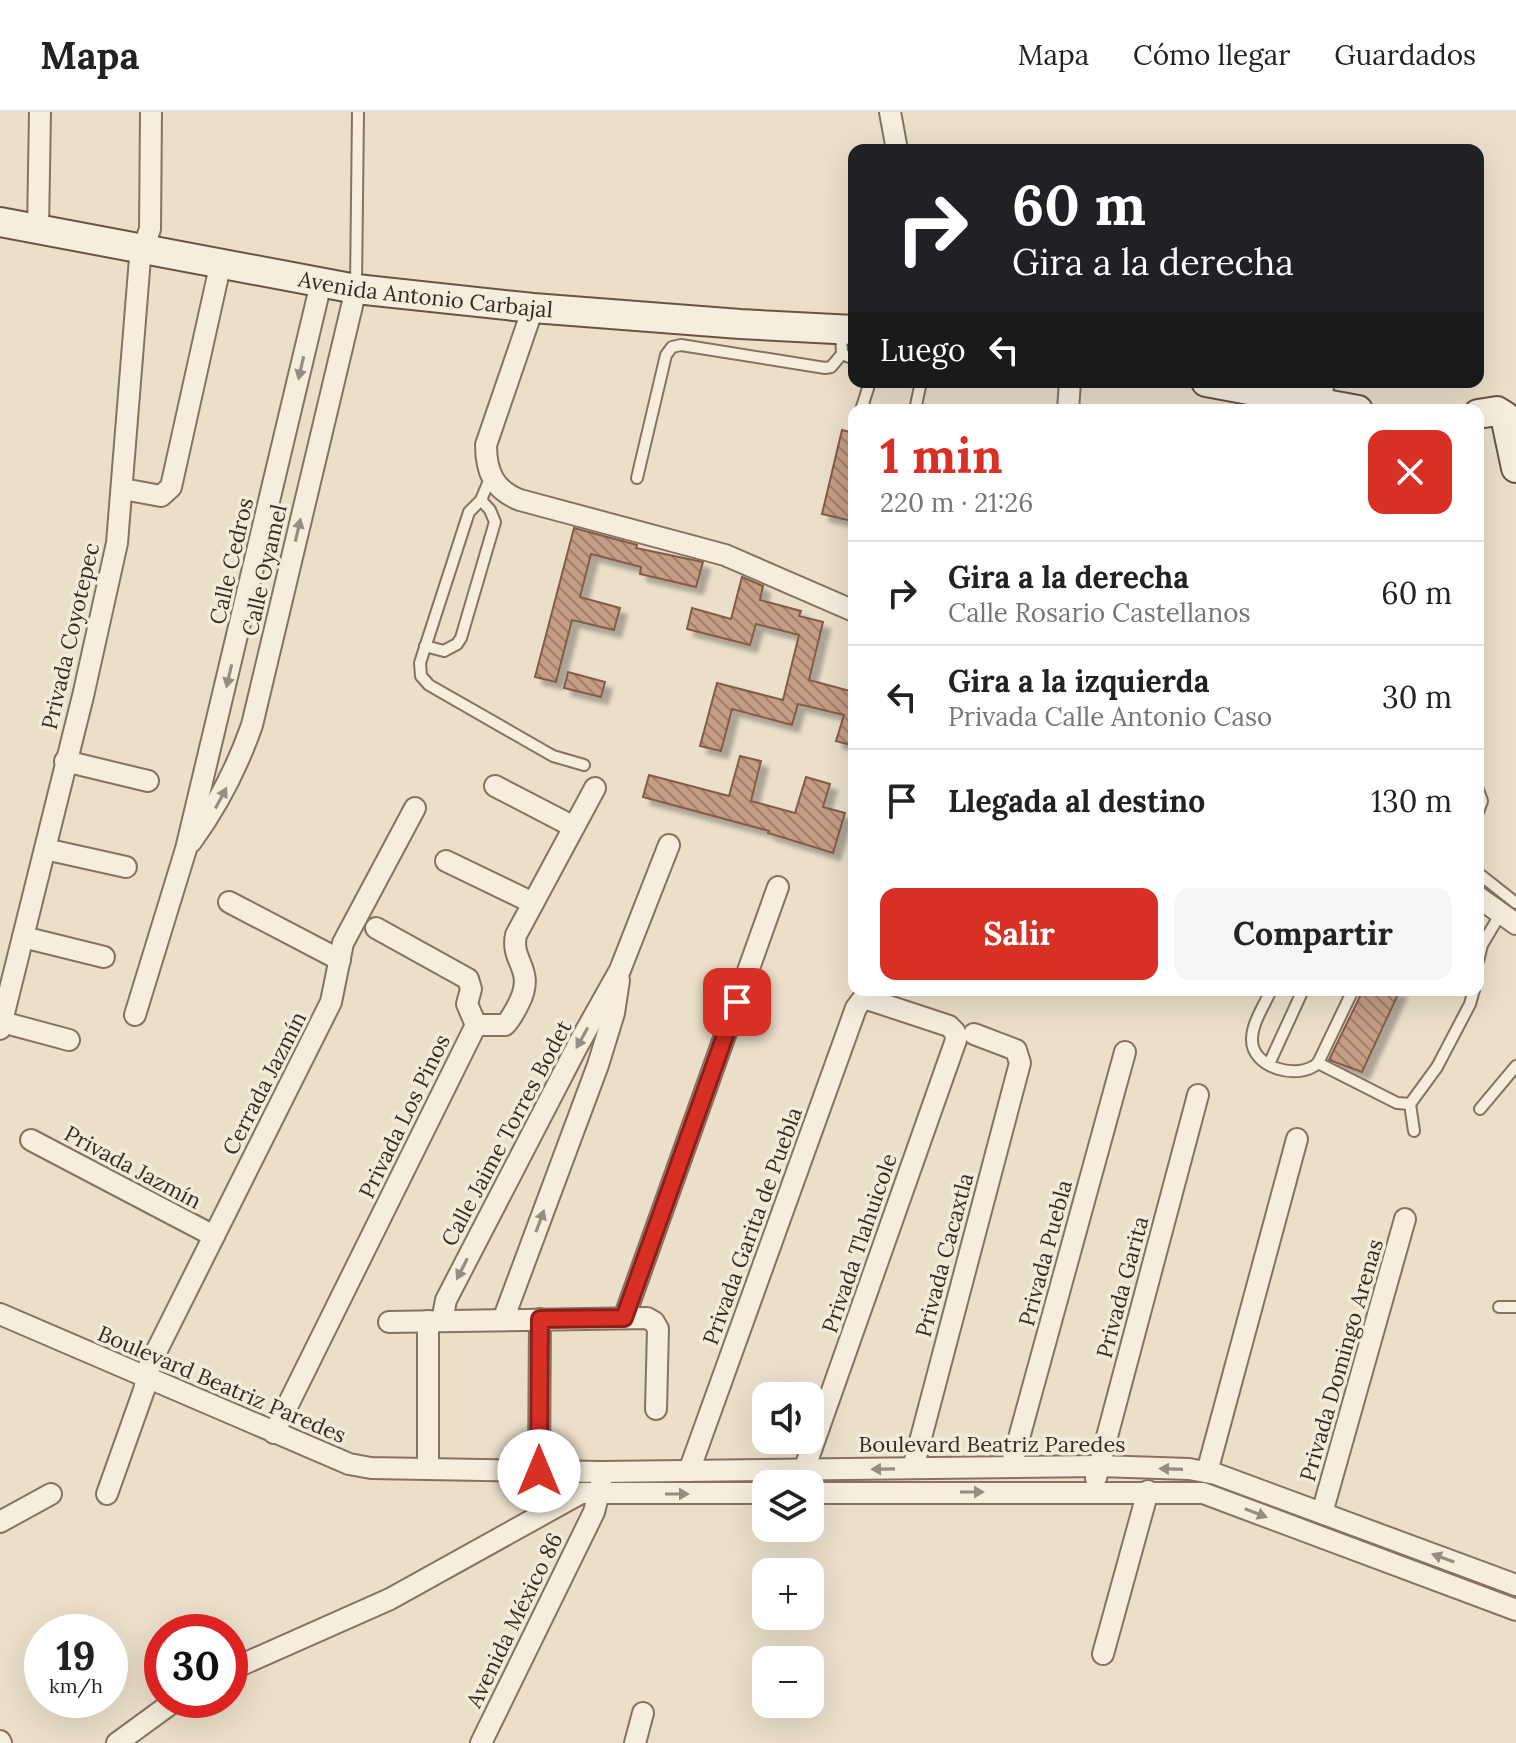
<!DOCTYPE html>
<html lang="es">
<meta charset="utf-8">
<style>
:root{--surface:#fff;--page:#f6f6f6;--text:#222;--muted:#767676;--line:#e0e0e0;--accent:#d93025}
body{margin:0;font-family:Lora,serif;background:var(--page);color:var(--text);height:100vh;display:flex;flex-direction:column;font-size:30px;white-space:nowrap}
*{box-sizing:border-box;margin:0}
p{font-size:26px;color:var(--muted)}
.icon{flex:none;width:44px;height:44px;fill:none;stroke:currentColor;stroke-width:2;stroke-linecap:round;stroke-linejoin:round}
.map{position:relative;flex:1;overflow:hidden}
.drawer{position:absolute;left:848px;top:292px;width:636px;height:592px;display:flex;flex-direction:column;background:var(--surface);border-radius:16px;box-shadow:0 8px 32px #0002}
.drawer>*{flex:none}
.guide{position:absolute;left:848px;top:32px;width:636px;height:244px;border-radius:16px;box-shadow:0 8px 32px #0002;background:#202124;color:#fff;overflow:hidden}
.controls{position:absolute;left:752px;top:1270px;display:grid;gap:16px}
.controls a{display:grid;place-items:center;width:72px;height:72px;border-radius:16px;background:var(--surface);box-shadow:0 8px 32px #0002;font-size:40px}
.speed{position:absolute;left:24px;top:1502px;display:flex;gap:16px;font-size:40px;font-weight:700;text-align:center}
.speed>*{display:grid;place-content:center;width:104px;height:104px;border-radius:50%;background:var(--surface);box-shadow:0 8px 32px #0002;line-height:1}
.speed small{font-size:20px;font-weight:400}
.speed .limit{border:12px solid #d22;background:#fff;color:#111}
.pin{position:absolute;display:grid;place-items:center;width:68px;height:68px;color:#fff;margin:-34px;border-radius:16px;box-shadow:0 4px 12px #0006}
.me{position:absolute;width:88px;margin:-44px;rotate:0deg;stroke-linejoin:round;filter:drop-shadow(0 0 6px #0008)}
.turn{display:flex;align-items:center;gap:28px;height:168px;padding:0 32px;font-size:36px}
.turn .icon{width:104px;height:104px;stroke-width:2.5}
.turn b{display:block;font-size:56px;line-height:68px}
.then{display:flex;align-items:center;height:76px;padding:0 32px;background:#0003;gap:16px;font-size:30px}
.round{display:grid;place-items:center;flex:none;width:84px;height:84px;border-radius:16px;background:var(--page)}
.head{display:flex;align-items:center;justify-content:space-between;height:136px;padding:0 32px}
h1{font-size:48px;font-weight:700;line-height:60px;color:var(--accent)}
.action{display:flex;gap:16px;margin-top:auto;padding:16px 32px}
.action a{flex:1;height:92px;border-radius:16px;background:var(--accent);color:#fff;font-size:32px;font-weight:700;line-height:92px;text-align:center}
.action a+a{background:var(--page);color:var(--text)}
ul{padding:0;list-style:none}
li{display:flex;align-items:center;gap:24px;height:104px;padding:0 32px;border-top:2px solid var(--line)}
li div{flex:1}
li b{display:block;font-size:30px}
li em{font-style:normal}
header{display:flex;align-items:center;gap:48px;box-sizing:border-box;height:112px;padding:0 40px;background:var(--surface);border-bottom:2px solid var(--line)}
header strong{font-size:38px}
nav{display:flex;gap:44px;margin-inline-start:auto;font-size:28px}
.map>svg:first-child{display:block}
.building{fill:url(#building-back-hatch);stroke:#835c48;stroke-width:2;filter:url(#shadow)}
.lines{fill:none;stroke-linecap:round;stroke-linejoin:round}
.lane-casing{stroke:#867260;stroke-width:14}
.street-casing{stroke:#867260;stroke-width:24}
.secondary-casing{stroke:#685443;stroke-width:32}
.lane{stroke:#f6eddd;stroke-width:10}
.street{stroke:#f6eddd;stroke-width:20}
.secondary{stroke:#f6eddd;stroke-width:28}
.oneway{fill:#978c80}
.route-casing{stroke:#8d1f18;stroke-width:20}
.route{stroke:#d93025;stroke-width:14}
.labels{text-anchor:middle;stroke-width:7;stroke-linejoin:round;paint-order:stroke}
.street-label{font-size:22px;fill:#382c22;stroke:#f3ead9}
</style>
<header>
<strong>Mapa</strong>
<nav><a>Mapa</a><a>Cómo llegar</a><a>Guardados</a></nav>
</header>
<div class="map">
<svg width="1516" height="1631" viewBox="0 0 1516 1631">
<defs>
<pattern id="building-back-hatch" width="6" height="6" patternUnits="userSpaceOnUse" patternTransform="scale(2)"><rect width="6" height="6" fill="#c59c84"/><path d="M-1 5l2 2M0 0l6 6M5-1l2 2" fill="none" stroke="#a17f6c"/></pattern>
<filter id="shadow"><feDropShadow dx="7" dy="7" stdDeviation="2" flood-color="#0004"/></filter>
</defs>
<rect width="100%" height="100%" fill="#ebdfca"/>
<g class="building">
<polygon points="842,318 854,321 852,409 822,402"/>
<polygon points="574,416 637,433 636,436 703,450 696,475 640,462 641,455 591,442 580,485 620,496 614,518 572,508 556,570 535,565"/>
<polygon points="742,465 763,474 760,488 801,499 799,504 823,510 809,568 854,580 854,634 836,629 844,603 798,592 792,613 732,597 721,639 700,634 717,571 783,588 799,523 756,512 750,533 687,517 692,496 731,507"/>
<polygon points="568,560 605,570 601,585 564,576"/>
<polygon points="740,644 761,649 751,689 795,701 806,665 830,672 823,695 845,701 833,741 768,721 769,719 643,685 649,663 729,684"/>
<polygon points="1363,878 1400,878 1362,960 1329,948"/>
</g>
<g class="lines">
<defs>
<g id="lane">
<polyline points="356,174 358,0"/>
<polyline points="842,242 854,247"/>
<polyline points="861,298 870,270"/>
<polyline points="915,298 921,270"/>
<polyline points="491,364 481,388 469,400 420,551 421,564 429,573 553,644 584,653"/>
<polyline points="637,366 666,243 672,235 681,233 825,256 831,255 842,242 841,219"/>
<polyline points="425,534 444,539 457,532 461,526 495,410 490,398 481,388"/>
<polyline points="1478,678 1482,689 1478,700"/>
<polyline points="1478,761 1516,791"/>
<polyline points="1478,849 1482,833 1501,801"/>
<path d="M 1271,878 C 1265,892 1252,911 1252,927 C 1251,956 1299,969 1318,951"/>
<polyline points="1353,878 1318,951 1397,991 1410,992"/>
<polyline points="1269,952 1303,878"/>
<polyline points="1480,997 1516,954"/>
<polyline points="1414,1019 1410,992 1437,955 1470,892 1474,878"/>
<polyline points="1499,1195 1516,1195"/>
</g>
<g id="street">
<polyline points="890,0 897,38"/>
<polyline points="38,117 40,0"/>
<path d="M 533,196 L 486,333 C 486,360 494,378 520,388 L 725,443 L 854,499"/>
<polyline points="1322,292 1323,270"/>
<polyline points="1068,298 1070,270"/>
<polyline points="123,377 161,384 171,375 221,150"/>
<polyline points="65,649 148,669"/>
<polyline points="495,674 574,715"/>
<path d="M 191,730 C 218,693 237,656 252,613 L 356,177"/>
<polyline points="45,737 126,755"/>
<polyline points="446,749 533,791"/>
<polyline points="1478,785 1516,812"/>
<polyline points="229,790 340,848"/>
<polyline points="376,816 468,867 471,877 467,892 476,913"/>
<polyline points="23,825 104,845"/>
<polyline points="135,903 186,737 321,171"/>
<polyline points="2,910 69,928"/>
<path d="M 476,913 L 505,913 C 511,907 515,899 519,891 C 536,857 510,850 516,823 L 595,676"/>
<polyline points="0,917 83,584 117,431 140,146 150,117 151,0"/>
<polyline points="31,1028 214,1124"/>
<polyline points="0,1202 349,1352 371,1356 601,1360 1099,1354 1189,1357 1216,1362 1516,1473"/>
<polyline points="624,1206 778,775"/>
<polyline points="503,1208 598,953 614,901 619,868"/>
<polyline points="428,1209 428,1356"/>
<polyline points="442,1209 446,1188 579,931 620,858 669,733"/>
<polyline points="389,1210 647,1206 654,1210 658,1217 656,1297"/>
<polyline points="274,1321 476,913"/>
<polyline points="1011,1355 1125,940"/>
<polyline points="913,1356 1020,951 1016,938 974,922"/>
<polyline points="539,1359 540,1207"/>
<polyline points="689,1359 856,896 862,888 867,887 949,914 955,920 956,928 804,1358"/>
<polyline points="1207,1360 1297,1027"/>
<polyline points="1096,1366 1198,983"/>
<polyline points="810,1381 1203,1381 1516,1498"/>
<polyline points="107,1382 144,1278 150,1252 331,890 343,831 415,696"/>
<polyline points="1322,1401 1405,1107"/>
<polyline points="0,1410 51,1382"/>
<polyline points="1103,1542 1148,1379"/>
<polyline points="230,1558 390,1487 581,1381 766,1381"/>
<polyline points="0,1629 1,1631"/>
<polyline points="117,1631 176,1588"/>
<polyline points="481,1631 594,1400 601,1372"/>
<polyline points="635,1631 643,1601"/>
</g>
<g id="secondary">
<path id="s1" d="M 0,110 L 356,177 L 533,196 L 740,212 L 854,218"/>
<polyline points="1206,270 1358,298"/>
<polyline points="1478,302 1497,299 1505,304 1516,356"/>
</g>
</defs>
<use href="#lane" class="lane-casing"/>
<use href="#street" class="street-casing"/>
<use href="#secondary" class="secondary-casing"/>
<use href="#lane" class="lane"/>
<use href="#street" class="street"/>
<use href="#secondary" class="secondary"/>
</g>
<defs><path id="oneway-solid" d="M-6-.8H1V-3.2L6.5 0L1 3.2V.8H-6Z" transform="scale(2)"/></defs>
<g class="oneway">
<use href="#oneway-solid" transform="translate(301 256) rotate(103)"/>
<use href="#oneway-solid" transform="translate(298 418) rotate(-77)"/>
<use href="#oneway-solid" transform="translate(229 564) rotate(103)"/>
<use href="#oneway-solid" transform="translate(221 686) rotate(-62)"/>
<use href="#oneway-solid" transform="translate(582 926) rotate(119)"/>
<use href="#oneway-solid" transform="translate(540 1109) rotate(-70)"/>
<use href="#oneway-solid" transform="translate(462 1157) rotate(117)"/>
<use href="#oneway-solid" transform="translate(883 1357) rotate(179)"/>
<use href="#oneway-solid" transform="translate(1171 1357) rotate(-178)"/>
<use href="#oneway-solid" transform="translate(972 1380)"/>
<use href="#oneway-solid" transform="translate(677 1382)"/>
<use href="#oneway-solid" transform="translate(1256 1401) rotate(21)"/>
<use href="#oneway-solid" transform="translate(1443 1446) rotate(-160)"/>
</g>
<g class="lines">
<defs>
<polyline id="route" points="539,1359 540,1207 624,1206 737,890"/>
</defs>
<use href="#route" class="route-casing"/>
<use href="#route" class="route"/>
</g>
<g class="labels">
<g class="street-label">
<text dy="8" stroke="none"><textPath href="#s1" startOffset="432">Avenida Antonio Carbajal</textPath></text>
<text transform="translate(231 449) rotate(-77)" y="8">Calle Cedros</text>
<text transform="translate(264 458) rotate(-77)" y="8">Calle Oyamel</text>
<text transform="translate(70 524) rotate(-77)" y="8">Privada Coyotepec</text>
<text transform="translate(264 971) rotate(-63)" y="8">Cerrada Jazmín</text>
<text transform="translate(404 1004) rotate(-64)" y="8">Privada Los Pinos</text>
<text transform="translate(506 1021) rotate(-62)" y="8">Calle Jaime Torres Bodet</text>
<text transform="translate(133 1055) rotate(28)" y="8">Privada Jazmín</text>
<text transform="translate(752 1114) rotate(-70)" y="8">Privada Garita de Puebla</text>
<text transform="translate(859 1131) rotate(-71)" y="8">Privada Tlahuicole</text>
<text transform="translate(1045 1141) rotate(-75)" y="8">Privada Puebla</text>
<text transform="translate(944 1143) rotate(-75)" y="8">Privada Cacaxtla</text>
<text transform="translate(1122 1175) rotate(-75)" y="8">Privada Garita</text>
<text transform="translate(1341 1248) rotate(-74)" y="8">Privada Domingo Arenas</text>
<text transform="translate(222 1272) rotate(23)" y="8">Boulevard Beatriz Paredes</text>
<text x="992" y="1340">Boulevard Beatriz Paredes</text>
<text transform="translate(514 1508) rotate(-64)" y="8">Avenida México 86</text>
</g>
</g>
</svg>
<div class="controls">
<a><svg class="icon" aria-label="sound" viewBox="0 0 24 24"><path d="M4 9h4l5-4v14l-5-4H4zM17 9q2 3 0 6"/></svg></a>
<a><svg class="icon" aria-label="layers" viewBox="0 0 24 24"><path d="M12 4l9 5-9 5-9-5zM3 14l9 5 9-5"/></svg></a>
<a>+</a>
<a>−</a>
</div>
<div class="speed"><div>19<small>km/h</small></div><div class="limit">30</div></div>
<div class="pin" style="left:737px;top:890px;background:#d93025"><svg class="icon" aria-label="arrive" viewBox="0 0 24 24"><path d="M6 21V4h12l-3 4 3 4H6"/></svg></div>
<svg class="me" style="left:539px;top:1359px" viewBox="-20 -20 40 40"><circle r="19" fill="#fff"/><path d="M0-13L10 11 0 6-10 11z" fill="#d93025"/></svg>
<div class="guide">
<div class="turn"><svg class="icon" aria-label="right" viewBox="0 0 24 24"><path d="M7 20v-9h11M14 6l5 5-5 5"/></svg><div><b>60 m</b>Gira a la derecha</div></div>
<div class="then">Luego<svg class="icon" aria-label="left" viewBox="0 0 24 24"><path d="M17 20v-9H6M10 6l-5 5 5 5"/></svg></div>
</div>
<section class="drawer">
<div class="head"><div><h1>1 min</h1><p>220 m · 21:26</p></div><a class="round" style="background:#d93025;color:#fff"><svg class="icon" aria-label="close" viewBox="0 0 24 24"><path d="M6 6l12 12M18 6L6 18"/></svg></a></div>
<ul>
<li><svg class="icon" aria-label="right" viewBox="0 0 24 24"><path d="M7 20v-9h11M14 6l5 5-5 5"/></svg><div><b>Gira a la derecha</b><p>Calle Rosario Castellanos</p></div><em>60 m</em></li>
<li><svg class="icon" aria-label="left" viewBox="0 0 24 24"><path d="M17 20v-9H6M10 6l-5 5 5 5"/></svg><div><b>Gira a la izquierda</b><p>Privada Calle Antonio Caso</p></div><em>30 m</em></li>
<li><svg class="icon" aria-label="arrive" viewBox="0 0 24 24"><path d="M6 21V4h12l-3 4 3 4H6"/></svg><div><b>Llegada al destino</b></div><em>130 m</em></li>
</ul>
<div class="action"><a>Salir</a><a>Compartir</a></div>
</section>
</div>
